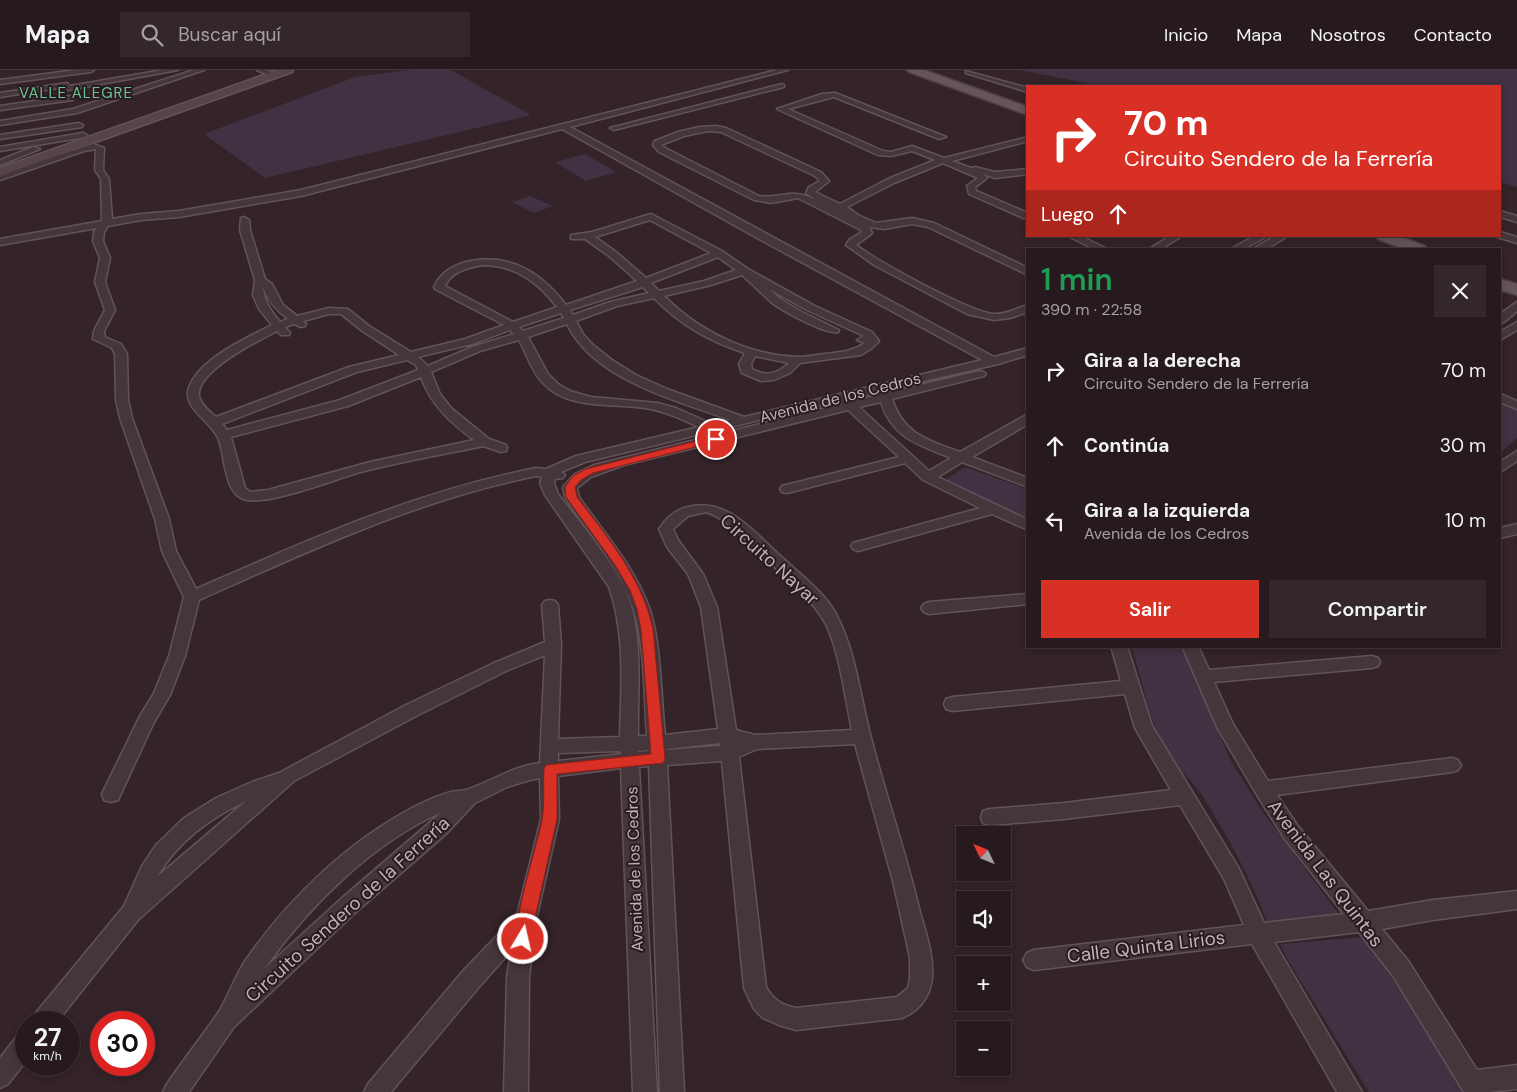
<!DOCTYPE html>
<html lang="es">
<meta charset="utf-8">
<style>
:root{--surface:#271a1f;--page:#33272c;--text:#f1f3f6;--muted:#a4a1a4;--line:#43383d;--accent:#d93025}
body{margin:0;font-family:"DM Sans",sans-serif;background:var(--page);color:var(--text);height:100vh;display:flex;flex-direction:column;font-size:19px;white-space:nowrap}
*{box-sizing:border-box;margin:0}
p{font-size:16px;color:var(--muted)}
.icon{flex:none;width:28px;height:28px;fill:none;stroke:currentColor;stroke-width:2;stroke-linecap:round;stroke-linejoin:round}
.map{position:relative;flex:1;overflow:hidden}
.sheet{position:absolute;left:1026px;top:178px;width:475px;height:400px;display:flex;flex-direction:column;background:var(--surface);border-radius:0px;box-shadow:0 2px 8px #0003,0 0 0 1px var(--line)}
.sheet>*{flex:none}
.banner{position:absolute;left:1026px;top:15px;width:475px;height:152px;border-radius:0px;box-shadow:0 2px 8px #0003,0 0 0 1px var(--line);background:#d93025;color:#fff;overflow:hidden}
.needle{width:32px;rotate:313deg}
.controls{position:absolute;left:956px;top:756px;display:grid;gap:10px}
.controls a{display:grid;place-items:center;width:55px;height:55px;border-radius:0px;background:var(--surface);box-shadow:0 2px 8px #0003,0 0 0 1px var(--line);font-size:25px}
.speed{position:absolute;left:15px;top:941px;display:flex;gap:10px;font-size:25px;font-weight:700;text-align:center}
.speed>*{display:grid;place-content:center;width:65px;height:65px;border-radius:50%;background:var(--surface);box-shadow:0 2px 8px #0003,0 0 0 1px var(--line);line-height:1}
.speed small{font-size:12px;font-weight:400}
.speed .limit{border:8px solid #d22;background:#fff;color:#111}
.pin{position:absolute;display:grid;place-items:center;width:42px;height:42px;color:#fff;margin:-21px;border:2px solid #fff;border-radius:50%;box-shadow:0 1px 5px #0007}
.me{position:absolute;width:55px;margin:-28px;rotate:9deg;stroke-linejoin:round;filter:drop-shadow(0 0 4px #0008)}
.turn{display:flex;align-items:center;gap:18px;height:105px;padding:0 15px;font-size:22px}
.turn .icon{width:65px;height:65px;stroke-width:2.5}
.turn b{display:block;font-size:35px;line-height:42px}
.then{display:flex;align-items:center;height:48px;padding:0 15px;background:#0003;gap:10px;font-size:19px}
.round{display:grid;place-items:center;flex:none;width:52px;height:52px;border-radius:0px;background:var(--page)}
.overview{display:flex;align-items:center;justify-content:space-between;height:85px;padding:0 15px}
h1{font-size:30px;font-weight:600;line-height:38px;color:#1e9e55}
.cta{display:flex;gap:10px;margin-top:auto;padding:10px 15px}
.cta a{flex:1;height:58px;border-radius:0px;background:var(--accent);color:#fff;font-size:20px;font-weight:600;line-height:58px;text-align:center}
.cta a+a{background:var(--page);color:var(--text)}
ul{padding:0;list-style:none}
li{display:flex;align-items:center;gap:15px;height:75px;padding:0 15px}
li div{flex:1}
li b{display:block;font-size:19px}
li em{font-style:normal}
header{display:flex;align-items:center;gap:30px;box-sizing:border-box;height:70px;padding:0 25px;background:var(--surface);border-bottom:1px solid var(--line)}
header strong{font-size:24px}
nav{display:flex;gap:28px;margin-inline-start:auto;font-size:18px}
.search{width:350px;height:45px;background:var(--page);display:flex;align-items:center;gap:12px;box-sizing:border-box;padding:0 18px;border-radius:0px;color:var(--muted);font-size:19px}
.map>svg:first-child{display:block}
.green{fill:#413143}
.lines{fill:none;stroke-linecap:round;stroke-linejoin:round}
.street-casing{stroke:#625359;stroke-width:3}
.secondary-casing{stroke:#625359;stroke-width:3}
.primary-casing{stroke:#4e3f44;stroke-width:3}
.street{fill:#45363b;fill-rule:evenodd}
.secondary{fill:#57444a;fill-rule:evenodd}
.primary{fill:#65545a;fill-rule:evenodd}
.route{fill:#d93025;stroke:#8d1f18}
.labels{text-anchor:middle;stroke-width:4;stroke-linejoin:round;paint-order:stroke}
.far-neighbourhood-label{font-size:15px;letter-spacing:1px;fill:#69c396;stroke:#291b20}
.street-label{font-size:16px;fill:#c1b0b6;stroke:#291b20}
.near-street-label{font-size:19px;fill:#c1b0b6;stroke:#291b20}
</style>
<header>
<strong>Mapa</strong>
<div class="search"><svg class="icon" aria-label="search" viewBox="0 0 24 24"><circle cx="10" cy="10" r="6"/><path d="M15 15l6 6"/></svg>Buscar aquí</div>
<nav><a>Inicio</a><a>Mapa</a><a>Nosotros</a><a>Contacto</a></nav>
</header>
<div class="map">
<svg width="1517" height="1022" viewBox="0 0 1517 1022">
<rect width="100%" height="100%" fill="#342329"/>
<g class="green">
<polygon points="409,0 451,0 531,45 265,108 204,64 355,7"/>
<polygon points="1019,0 1517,0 1517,117 1500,112 1500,16 1102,16"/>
<polygon points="585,84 616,102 586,111 555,92"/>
<polygon points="530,126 553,136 534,143 512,132"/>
<polygon points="1500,332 1517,339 1517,368 1502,381 1500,380"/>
<polygon points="965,397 1027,419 1027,450 944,411"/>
<path d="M 1131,576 L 1184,576 L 1199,608 L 1211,646 L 1231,691 L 1262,741 L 1343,850 L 1268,854 C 1251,809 1228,766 1202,725 C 1191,709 1173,695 1164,678 C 1147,645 1143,610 1131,576 Z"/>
<polygon points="1364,867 1404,926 1463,1022 1369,1022 1289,892 1280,874"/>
</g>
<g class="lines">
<defs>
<g id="street">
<polygon points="76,0 94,0 91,2 0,14 0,10"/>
<polygon points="163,0 178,0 68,20 65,17 0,27 0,23 67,13 70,16"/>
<polygon points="194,0 204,0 77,43 0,55 0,51 73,39"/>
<polygon points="257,0 267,0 272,3 269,5"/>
<path d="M 777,0 L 788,0 L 570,57 L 994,287 L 1028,278 L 1028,285 L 998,294 L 889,319 L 890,322 L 980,301 L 984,302 L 986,304 L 984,306 L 892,329 C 904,365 928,370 960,382 L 1028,344 L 1028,354 L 972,387 L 1028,408 L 1028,417 L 962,392 L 938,407 L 1028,450 L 1028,460 L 992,444 L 858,481 L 853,479 L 851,476 L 853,473 L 980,438 L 923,410 L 905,393 L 787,423 L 782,422 L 780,419 L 782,416 L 899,387 L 848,340 L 624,395 L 591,407 L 577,418 L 579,427 C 604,463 635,497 650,540 C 661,574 661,628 665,665 L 718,659 L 701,537 L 688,504 L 667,477 L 659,459 C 666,448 675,440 688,437 C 728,426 757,466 785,490 C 802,506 825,523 836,544 C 856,582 860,626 871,668 C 886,726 906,783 920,842 C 926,863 934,886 932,908 C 930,927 919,941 902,948 L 796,960 L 782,956 L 763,948 L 754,939 L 744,918 L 722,691 L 667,695 L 684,1022 L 660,1022 L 649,696 L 639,697 L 657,1022 L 633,1022 L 621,698 L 558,706 L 559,749 L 536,850 L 529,907 L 528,1022 L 504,1022 L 507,907 L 511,881 L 479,917 L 391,1022 L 364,1022 L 368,1014 L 463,901 L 517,845 L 541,749 L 540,708 L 530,710 L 507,717 L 475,733 L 447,763 L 356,842 L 234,957 L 189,1022 L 163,1022 L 167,1014 C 184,989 203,965 220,940 C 230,923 236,903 248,887 C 290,827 348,772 412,738 C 424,732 438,725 451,722 C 455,721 461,721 466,720 C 491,712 513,696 540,693 L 545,585 L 506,601 L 418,645 L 294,711 L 138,850 L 57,952 L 32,952 L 35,944 L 124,836 L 142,796 L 156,775 L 184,748 L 216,728 L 252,712 L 279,703 L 406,635 L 494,593 L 545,572 L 542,535 L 545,531 L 550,530 L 555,531 L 558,535 L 561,575 L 558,669 L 620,667 C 621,616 626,565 609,517 L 545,425 L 540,413 L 542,407 L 536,406 C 417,430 309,481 199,530 L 185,586 L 170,625 L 153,654 L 118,730 L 111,732 L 104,730 L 102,724 L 140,646 L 154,623 L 169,586 L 184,527 L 162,481 L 155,449 L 120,348 L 116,330 L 115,284 L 112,278 L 93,269 L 94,261 L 105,240 L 95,212 L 100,188 L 93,171 L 94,162 L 97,158 L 0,175 L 0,169 L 102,151 L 101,109 L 95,100 L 96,79 L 84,81 L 0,110 L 0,104 L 93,74 L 104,78 L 103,100 L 109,109 L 112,149 L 141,144 L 179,141 L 301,120 ZM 562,59 L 759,169 L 982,290 L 744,347 L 667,319 L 636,305 L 612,290 L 593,275 L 583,264 L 576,251 L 617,236 L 654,228 C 680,255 709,271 745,283 L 739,294 L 742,303 L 761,311 L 774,310 L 790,303 L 800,293 L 861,285 L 872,278 L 879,271 L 872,262 L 815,236 L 748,199 L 722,181 L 651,144 L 592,162 L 571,165 L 571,169 L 585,169 L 609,186 L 637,211 L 566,235 C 541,202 508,182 466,192 C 452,196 440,203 434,217 L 435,219 L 504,255 L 465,269 L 411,282 L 369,256 L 348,239 L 329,238 L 297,246 L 283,235 L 272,214 L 265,209 L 250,160 L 249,150 L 244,147 L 241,148 L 240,160 L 255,210 L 253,225 L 259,239 L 272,255 C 246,268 202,288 190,315 C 179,336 211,351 218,368 C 226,386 223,426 247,430 C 272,434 331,411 357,403 C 398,392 441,385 483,376 L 501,382 L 506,381 L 507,378 L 506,375 L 489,369 L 451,338 L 440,324 L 431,302 L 480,281 L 519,270 C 527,284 531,301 543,313 C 567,340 612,333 645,338 C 664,341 681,349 699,357 L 576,386 L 546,399 L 536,398 L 526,400 C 407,425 306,471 196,519 L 176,481 L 169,449 L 132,348 L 128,330 L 127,284 L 121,274 L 105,267 L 104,261 L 115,240 L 105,212 L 110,188 L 103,171 L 104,162 L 108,156 L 141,150 L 179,147 L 301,126 ZM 650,150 L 711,183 L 646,208 L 616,182 L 595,167 ZM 718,187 L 736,200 L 704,211 L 659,221 L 651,213 ZM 482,195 C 515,195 538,212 557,237 L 513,252 L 445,216 C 451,202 467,198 482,195 ZM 742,205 C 752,214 761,223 771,232 C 781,240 826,265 838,262 L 839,260 L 802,242 L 780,229 L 769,219 L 807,240 L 864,266 L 857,270 L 865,273 C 852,282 839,282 824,284 C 815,285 806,287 797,287 C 747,285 699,261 664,226 L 711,215 ZM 263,217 C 268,231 276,240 288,249 L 280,252 C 271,241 264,232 263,217 ZM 643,217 L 649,223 L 610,232 L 573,245 L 570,240 ZM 561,243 L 564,248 L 523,261 L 519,257 ZM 329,244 L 341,244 L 361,260 L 399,285 L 349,297 L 216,347 C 210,342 200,334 199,326 C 196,301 258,271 277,261 L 281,265 L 289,265 L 290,263 L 285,257 L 294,254 L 301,257 L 305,256 L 306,254 L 303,251 ZM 567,254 C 594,310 676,330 730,350 L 712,354 L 676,338 L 658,333 L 591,327 L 570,321 L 558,314 L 548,304 L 528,267 ZM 510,260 L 514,264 L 472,277 L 428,296 L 418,287 L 472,274 ZM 755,286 L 789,293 C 777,304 766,307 752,299 L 751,294 ZM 407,290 L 416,295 L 418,300 L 340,330 L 227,360 L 222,354 L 357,302 ZM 421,307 C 431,335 450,352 474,370 L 370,392 L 268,420 L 250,422 L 245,418 L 231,367 L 348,336 ZM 878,322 L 879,325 L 853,331 L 850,329 ZM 839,331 L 841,334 L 594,395 L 575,404 L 563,417 L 565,427 C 589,464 621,498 634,541 C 645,577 644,627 647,666 L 638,666 C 637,620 645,557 623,515 C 606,483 580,453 558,424 L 554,413 L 555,409 L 563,408 L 565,405 L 561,402 L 585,392 ZM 881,332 C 892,368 919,375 951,388 L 929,401 L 859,337 ZM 706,442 C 726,448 742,467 757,481 C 779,502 804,521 821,546 C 839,572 845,629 852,660 L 755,665 L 736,660 L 717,537 L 703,504 L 678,470 L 673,459 L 688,446 ZM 720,673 L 720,676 L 666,680 L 666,679 ZM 855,674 L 893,811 L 910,888 L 910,909 L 908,918 L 897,927 L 796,938 C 782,935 773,930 766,917 L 739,687 L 757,679 ZM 648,680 L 648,681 L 638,682 L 638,681 ZM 620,681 L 621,684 L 558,691 L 558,683 ZM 246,731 L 157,807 C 178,771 209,749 246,731 ZM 442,742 L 342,828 L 265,898 C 310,835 371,774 442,742 Z"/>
<polygon points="966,1 1028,18 1028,22 966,3"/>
<polygon points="782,14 784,15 784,17 614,60 610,58"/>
<path d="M 835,23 L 946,67 L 939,69 L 834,27 L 788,39 L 883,81 L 891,82 L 912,76 L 944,88 L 1028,67 L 1028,71 L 952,91 L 971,98 L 975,97 L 995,102 L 1028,99 L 1028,104 L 995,108 L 984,104 L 987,108 L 975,117 L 976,121 L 1028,143 L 1028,150 L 969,124 L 967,116 L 978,108 L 943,93 L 894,113 L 847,137 L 858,145 L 876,153 L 912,148 L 934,153 L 1028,198 L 1028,205 L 928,157 L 912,154 L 884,159 L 869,157 L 872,163 L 870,165 L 856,175 C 877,191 969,242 994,244 C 1006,245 1016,238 1028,235 L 1028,242 L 1010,248 L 994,250 L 967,244 L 874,195 L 846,175 L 849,170 L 862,162 L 861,160 L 798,128 L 771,133 L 754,130 L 659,82 L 653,75 L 655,71 L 678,62 L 699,57 L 716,56 L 726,58 L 821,102 L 829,111 L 815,122 L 840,134 L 888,109 L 935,90 L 912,81 L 891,86 L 878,85 L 777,39 L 822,24 ZM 708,61 L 721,62 L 815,106 L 820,111 L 809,117 L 806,123 L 816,130 C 789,117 785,129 759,126 L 665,78 L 661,75 L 684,66 Z"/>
<polygon points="70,26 74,28 73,30 0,40 0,36"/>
<polygon points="79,53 83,55 82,57 0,69 0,65"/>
<polygon points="83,63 87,65 86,67 0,81 0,77"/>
<polygon points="33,77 40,79 0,95 0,90"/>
<polygon points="1500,141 1517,146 1517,152 1500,147"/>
<polygon points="1500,162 1517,167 1517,173 1497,167 1500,166"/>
<polygon points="1068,166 1081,166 1107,179 1094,179"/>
<polygon points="1170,166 1182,166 1161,179 1149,179"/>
<polygon points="1254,166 1267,166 1244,179 1231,179"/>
<polygon points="1275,166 1288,166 1266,179 1253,179"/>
<polygon points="1517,232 1517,241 1504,252 1500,253 1500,244"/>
<polygon points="1517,252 1517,260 1500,270 1500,262"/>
<polygon points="1500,324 1517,331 1517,339 1500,332"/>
<polygon points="1517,381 1517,391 1500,402 1500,392"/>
<polygon points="1517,454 1517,464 1500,468 1500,458"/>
<polygon points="1028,524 1028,534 929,544 924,542 921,538 924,534 929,532"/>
<polygon points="1111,576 1127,576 1152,656 1238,797 1264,853 1344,844 1284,768 1257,725 1217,657 1182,576 1198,576 1209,600 1372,586 1378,588 1380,592 1378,596 1372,598 1214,612 1233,654 1268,711 1452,688 1458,690 1461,695 1458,700 1452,702 1277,725 1298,756 1368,841 1433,830 1517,821 1517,839 1433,850 1382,859 1409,892 1477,1000 1517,995 1517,1019 1489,1022 1464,1022 1393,906 1359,862 1274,872 1362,1022 1337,1022 1252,874 1034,900 1027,897 1023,890 1027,883 1034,880 1244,855 1224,809 1180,735 1064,749 990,755 983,753 981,747 983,741 990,739 1064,733 1171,720 1135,658 1125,624 952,641 946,639 944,634 946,629 952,627 1121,611"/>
<polygon points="26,962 26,991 8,1014 0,1018 0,988 18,965"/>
</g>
<polygon id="secondary" points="278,0 293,0 292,2 0,106 0,98"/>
<g id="primary">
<polygon points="907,0 924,0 1028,37 1028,45 909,2"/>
<polygon points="1376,166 1399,166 1425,176 1427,179 1404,179 1378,169"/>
<polygon points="1500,209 1517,214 1517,225 1500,220"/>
</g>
</defs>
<use href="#street" class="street-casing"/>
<use href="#secondary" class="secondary-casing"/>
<use href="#primary" class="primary-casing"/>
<use href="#street" class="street"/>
<use href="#secondary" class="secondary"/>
<use href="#primary" class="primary"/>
</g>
<path class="route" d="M 716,366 L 721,369 L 719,371 L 593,403 L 581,410 L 575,417 L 577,427 C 608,468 642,508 653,559 L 665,689 L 663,693 L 557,704 L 557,749 L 529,875 L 523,877 L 518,875 C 510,857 538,774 542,750 C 545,733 543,715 544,699 L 546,695 L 651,684 L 641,559 L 637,539 L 630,520 L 615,495 L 566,427 L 565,417 L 573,406 L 586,399 Z"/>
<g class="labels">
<g class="far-neighbourhood-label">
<text x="76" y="28">VALLE ALEGRE</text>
</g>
<g class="street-label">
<text transform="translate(840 327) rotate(-14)" y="6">Avenida de los Cedros</text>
<text transform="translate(634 799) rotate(-92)" y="6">Avenida de los Cedros</text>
</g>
<g class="near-street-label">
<text transform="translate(770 489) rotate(42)" y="7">Circuito Nayar</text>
<text transform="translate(1326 803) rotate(53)" y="7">Avenida Las Quintas</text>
<text transform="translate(347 839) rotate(-42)" y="7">Circuito Sendero de la Ferrería</text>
<text transform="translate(1146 876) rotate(-7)" y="7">Calle Quinta Lirios</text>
</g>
</g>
</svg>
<div class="controls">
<a><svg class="needle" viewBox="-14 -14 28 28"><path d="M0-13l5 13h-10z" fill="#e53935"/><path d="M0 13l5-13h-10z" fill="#a4a1a4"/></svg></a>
<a><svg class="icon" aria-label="sound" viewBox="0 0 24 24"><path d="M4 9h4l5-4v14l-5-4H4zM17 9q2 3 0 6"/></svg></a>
<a>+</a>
<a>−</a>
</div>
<div class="speed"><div>27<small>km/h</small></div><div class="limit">30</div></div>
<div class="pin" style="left:716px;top:369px;background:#d93025"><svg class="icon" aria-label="arrive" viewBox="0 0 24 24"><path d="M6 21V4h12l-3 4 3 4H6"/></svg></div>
<svg class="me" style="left:523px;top:869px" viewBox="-20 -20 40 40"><circle r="17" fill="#d93025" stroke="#fff" stroke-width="3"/><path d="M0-11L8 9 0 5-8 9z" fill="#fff"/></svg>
<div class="banner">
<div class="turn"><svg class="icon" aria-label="right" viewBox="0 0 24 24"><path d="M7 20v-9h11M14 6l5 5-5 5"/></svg><div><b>70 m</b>Circuito Sendero de la Ferrería</div></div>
<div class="then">Luego<svg class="icon" aria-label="ahead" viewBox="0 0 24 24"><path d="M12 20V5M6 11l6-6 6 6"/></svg></div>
</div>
<section class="sheet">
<div class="overview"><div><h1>1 min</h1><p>390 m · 22:58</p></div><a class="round"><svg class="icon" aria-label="close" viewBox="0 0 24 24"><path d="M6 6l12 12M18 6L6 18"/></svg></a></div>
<ul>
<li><svg class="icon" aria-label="right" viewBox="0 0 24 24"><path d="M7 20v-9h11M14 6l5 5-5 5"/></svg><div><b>Gira a la derecha</b><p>Circuito Sendero de la Ferrería</p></div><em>70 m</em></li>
<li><svg class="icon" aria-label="ahead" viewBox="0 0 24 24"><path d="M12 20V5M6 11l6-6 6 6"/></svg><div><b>Continúa</b></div><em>30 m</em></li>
<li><svg class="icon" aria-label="left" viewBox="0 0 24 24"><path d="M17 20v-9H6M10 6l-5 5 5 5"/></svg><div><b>Gira a la izquierda</b><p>Avenida de los Cedros</p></div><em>10 m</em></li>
</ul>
<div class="cta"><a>Salir</a><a>Compartir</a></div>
</section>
</div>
